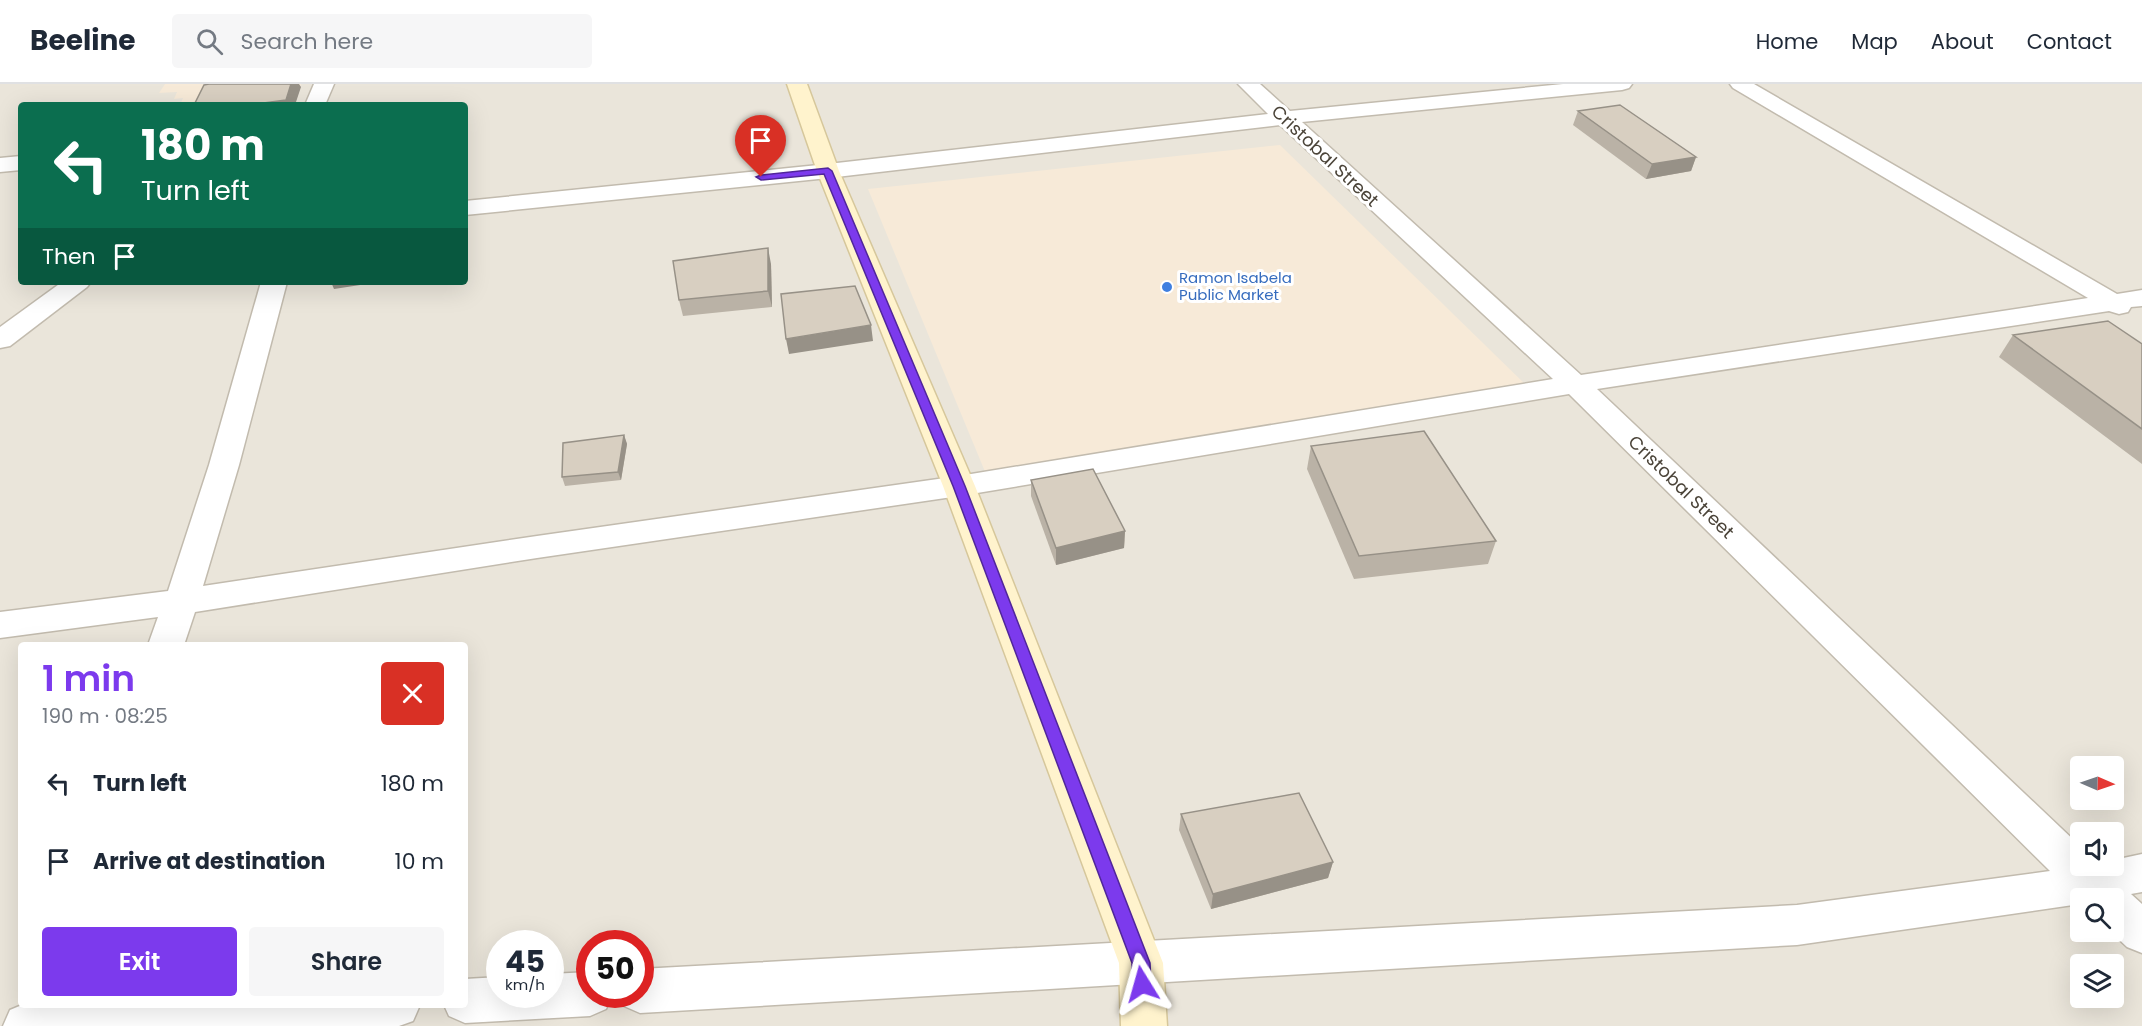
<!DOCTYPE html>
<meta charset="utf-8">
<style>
:root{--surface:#fff;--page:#f6f6f7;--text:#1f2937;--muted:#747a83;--line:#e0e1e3;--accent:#7c3aed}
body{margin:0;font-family:Poppins,sans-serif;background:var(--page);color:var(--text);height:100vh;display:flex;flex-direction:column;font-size:22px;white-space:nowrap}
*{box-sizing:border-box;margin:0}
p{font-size:20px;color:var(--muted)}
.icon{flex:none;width:33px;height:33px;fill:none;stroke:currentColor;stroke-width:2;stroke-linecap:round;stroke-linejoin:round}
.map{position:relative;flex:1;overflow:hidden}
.side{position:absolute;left:18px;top:558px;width:450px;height:366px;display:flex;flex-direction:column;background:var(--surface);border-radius:6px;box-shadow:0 6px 24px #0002}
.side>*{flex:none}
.top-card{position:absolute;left:18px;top:18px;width:450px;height:183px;border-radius:6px;box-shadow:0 6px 24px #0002;background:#0b6e4f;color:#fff;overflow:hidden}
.needle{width:39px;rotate:92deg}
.buttons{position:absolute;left:2070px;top:672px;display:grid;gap:12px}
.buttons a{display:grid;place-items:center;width:54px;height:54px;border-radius:6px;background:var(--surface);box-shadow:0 6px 24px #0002;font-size:30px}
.speed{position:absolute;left:486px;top:846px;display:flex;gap:12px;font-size:30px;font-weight:700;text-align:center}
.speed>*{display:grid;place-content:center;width:78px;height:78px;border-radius:50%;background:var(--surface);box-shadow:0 6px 24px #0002;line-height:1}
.speed small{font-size:15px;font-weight:400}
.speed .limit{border:9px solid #d22;background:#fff;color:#111}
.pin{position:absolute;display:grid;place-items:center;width:51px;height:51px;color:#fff;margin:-62px -26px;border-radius:50% 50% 50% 0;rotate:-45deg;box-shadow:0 0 6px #0007}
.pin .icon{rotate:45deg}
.me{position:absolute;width:66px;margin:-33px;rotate:352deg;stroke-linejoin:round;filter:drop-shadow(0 0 4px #0008)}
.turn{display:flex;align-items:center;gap:21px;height:126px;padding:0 24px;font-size:27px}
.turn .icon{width:78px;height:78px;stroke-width:2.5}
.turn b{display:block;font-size:42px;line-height:51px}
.then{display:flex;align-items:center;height:57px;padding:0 24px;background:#0003;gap:12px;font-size:22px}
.round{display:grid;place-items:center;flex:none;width:63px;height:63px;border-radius:6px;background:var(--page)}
.summary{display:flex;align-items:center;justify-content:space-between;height:102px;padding:0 24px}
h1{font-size:36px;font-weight:600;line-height:45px;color:var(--accent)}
.action{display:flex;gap:12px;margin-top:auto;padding:12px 24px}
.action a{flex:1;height:69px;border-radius:6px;background:var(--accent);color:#fff;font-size:24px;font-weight:600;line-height:69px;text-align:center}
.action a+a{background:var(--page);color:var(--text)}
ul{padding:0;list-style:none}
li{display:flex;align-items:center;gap:18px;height:78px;padding:0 24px}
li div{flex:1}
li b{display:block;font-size:22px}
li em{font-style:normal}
header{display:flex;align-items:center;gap:36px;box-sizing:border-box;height:84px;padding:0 30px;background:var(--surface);border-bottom:2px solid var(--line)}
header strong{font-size:28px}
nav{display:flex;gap:33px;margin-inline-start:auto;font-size:21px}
.search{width:420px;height:54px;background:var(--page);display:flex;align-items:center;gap:15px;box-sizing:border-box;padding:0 21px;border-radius:6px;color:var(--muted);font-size:22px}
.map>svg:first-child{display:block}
.residential{fill:#eae5da;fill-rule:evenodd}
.commercial{fill:#f7ead8}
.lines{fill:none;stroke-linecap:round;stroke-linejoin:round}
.street-casing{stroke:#c2bbae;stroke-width:3}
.secondary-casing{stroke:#d6c79b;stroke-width:3}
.street{fill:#fff;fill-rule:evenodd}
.secondary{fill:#fff3cd;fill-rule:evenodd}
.wall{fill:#bab2a6}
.shaded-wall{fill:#979187}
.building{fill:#d8cfc1;stroke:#979187;stroke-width:1.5}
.route{fill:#7c3aed;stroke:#51269a;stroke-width:1.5}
.shop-dot{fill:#3f7fe0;stroke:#fff;stroke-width:2}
.labels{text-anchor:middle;stroke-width:6;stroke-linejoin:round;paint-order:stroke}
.far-shop-label{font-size:15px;fill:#366cbe;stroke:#fff;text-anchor:start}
.street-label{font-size:18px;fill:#4b4439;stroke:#fff}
</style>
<header>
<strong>Beeline</strong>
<div class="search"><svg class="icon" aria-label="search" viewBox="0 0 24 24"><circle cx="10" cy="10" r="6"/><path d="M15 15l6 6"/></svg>Search here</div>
<nav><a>Home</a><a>Map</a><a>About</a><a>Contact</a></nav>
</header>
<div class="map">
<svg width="2142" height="942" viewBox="0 0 2142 942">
<rect width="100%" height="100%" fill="#f6f3ec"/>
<path class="residential" d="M 0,0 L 2142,0 L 2142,942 L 0,942 ZM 21,21 L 465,21 L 465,198 L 21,198 ZM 21,561 L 465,561 L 465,921 L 21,921 ZM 2080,682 L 2114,682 L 2114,716 L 2080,716 ZM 2080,748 L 2114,748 L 2114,782 L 2080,782 ZM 2080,814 L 2114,814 L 2114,848 L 2080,848 ZM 500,860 L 550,860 L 550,910 L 500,910 ZM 590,860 L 640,860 L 640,910 L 590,910 ZM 2080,880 L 2114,880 L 2114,914 L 2080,914 Z"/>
<g class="commercial">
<polygon points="165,0 301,0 293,21 180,21 183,14 174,15 177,8 159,9"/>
<polygon points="1280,61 1526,301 986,390 868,105"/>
</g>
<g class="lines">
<defs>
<g id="street">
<polygon points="314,0 334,0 325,21 305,21"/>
<polygon points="1238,0 1260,0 1290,27 1563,0 1632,0 1629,4 1622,6 1302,38 1581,291 2088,214 1733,4 1730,0 1754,0 2117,210 2142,206 2142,222 2131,223 2128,228 2119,230 2109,227 1597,305 2080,762 2080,782 2114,782 2114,776 2142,770 2142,808 2131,810 2142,820 2142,869 2127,863 2111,848 2114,848 2114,814 2080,814 2080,820 1797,861 640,929 624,922 619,910 640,910 640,885 1797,821 2050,787 1569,310 959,412 537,474 195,528 184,561 148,561 158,533 0,554 0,528 168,507 209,381 261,198 287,198 239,381 203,502 537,452 959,392 1553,295 1280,41 828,94 465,131 465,117 828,80 1268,30"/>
<polygon points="21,72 21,86 0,88 0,74"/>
<polygon points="62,198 91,198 87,203 10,262 0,264 0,243"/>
<polygon points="590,888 590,910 612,910 606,925 590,932 465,939 449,932 444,921 465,921 465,895 500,893 500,910 550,910 550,890"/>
<polygon points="22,921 420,921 413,937 399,942 3,942 10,926"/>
</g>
<polygon id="secondary" points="787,0 807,0 839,87 975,402 1163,879 1167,942 1121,942 1119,879 943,402 817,87"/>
</defs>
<use href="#street" class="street-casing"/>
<use href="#secondary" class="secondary-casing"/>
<use href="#street" class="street"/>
<use href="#secondary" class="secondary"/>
</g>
<g class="wall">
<polygon points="1578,27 1696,73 1691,87 1646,95 1573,41"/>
<polygon points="771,180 772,223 683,232 679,216"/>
<polygon points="2013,251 2142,260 2142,380 1999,273"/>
<polygon points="624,351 627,360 621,396 565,402 562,393"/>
<polygon points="1311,362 1496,457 1488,480 1354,495 1307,385"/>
<polygon points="1031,396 1125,447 1124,464 1056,481 1031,412"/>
<polygon points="1181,730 1333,778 1328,794 1211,825 1179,746"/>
</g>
<g class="shaded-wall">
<polygon points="291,0 299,0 301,3 295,21 248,21"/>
<polygon points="1696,73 1691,87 1646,95 1652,80"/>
<polygon points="768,164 771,180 772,223 768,207"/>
<polygon points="331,198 380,198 334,205"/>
<polygon points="871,241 873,257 789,270 786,255"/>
<polygon points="624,351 627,360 621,396 618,388"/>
<polygon points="1125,447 1124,464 1056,481 1056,464"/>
<polygon points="1333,778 1328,794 1211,825 1213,810"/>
</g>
<g class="building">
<polygon points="209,0 291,0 286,16 248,21 194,21 204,1"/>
<polygon points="1620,21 1696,73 1652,80 1578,27"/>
<polygon points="768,164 768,207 679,216 673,177"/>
<polygon points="855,202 871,241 786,255 781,210"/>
<polygon points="2108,237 2142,260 2142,345 2013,251"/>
<polygon points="1424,347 1496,457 1359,472 1311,362"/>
<polygon points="624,351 618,388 562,393 563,359"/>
<polygon points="1093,385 1125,447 1056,464 1031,396"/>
<polygon points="1299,709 1333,778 1213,810 1181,730"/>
</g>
<polygon class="route" points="828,84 832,87 965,402 1150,879 1151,900 1148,906 1142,909 1135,906 1132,900 1132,879 953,402 824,90 761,96 756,93 761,91"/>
<circle class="shop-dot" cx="1167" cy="203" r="6"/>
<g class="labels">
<g class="far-shop-label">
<text x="1179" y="199">Ramon Isabela<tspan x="1179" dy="17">Public Market</tspan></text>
</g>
<g class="street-label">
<text transform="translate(1325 72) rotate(43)" y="6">Cristobal Street</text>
<text transform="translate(1681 403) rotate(44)" y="6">Cristobal Street</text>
</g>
</g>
</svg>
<div class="buttons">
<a><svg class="needle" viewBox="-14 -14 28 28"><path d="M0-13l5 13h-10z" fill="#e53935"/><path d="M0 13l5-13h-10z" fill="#747a83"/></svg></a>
<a><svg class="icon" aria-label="sound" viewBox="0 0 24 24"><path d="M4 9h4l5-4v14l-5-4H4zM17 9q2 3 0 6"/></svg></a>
<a><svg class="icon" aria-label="search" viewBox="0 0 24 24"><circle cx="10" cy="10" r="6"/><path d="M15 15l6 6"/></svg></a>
<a><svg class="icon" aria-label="layers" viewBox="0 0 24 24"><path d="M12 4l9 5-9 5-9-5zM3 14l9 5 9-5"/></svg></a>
</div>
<div class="speed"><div>45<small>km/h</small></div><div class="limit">50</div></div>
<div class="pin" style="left:761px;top:93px;background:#d93025"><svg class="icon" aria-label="arrive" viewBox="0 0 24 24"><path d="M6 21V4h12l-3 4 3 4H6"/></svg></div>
<svg class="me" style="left:1142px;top:900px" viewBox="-20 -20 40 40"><path d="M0-17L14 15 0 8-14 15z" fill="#7c3aed" stroke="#fff" stroke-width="4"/></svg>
<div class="top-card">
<div class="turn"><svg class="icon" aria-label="left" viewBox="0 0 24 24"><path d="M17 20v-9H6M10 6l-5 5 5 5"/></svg><div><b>180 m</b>Turn left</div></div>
<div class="then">Then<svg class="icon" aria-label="arrive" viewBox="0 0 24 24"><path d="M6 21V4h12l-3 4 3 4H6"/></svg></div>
</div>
<section class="side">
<div class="summary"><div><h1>1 min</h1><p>190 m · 08:25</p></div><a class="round" style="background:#d93025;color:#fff"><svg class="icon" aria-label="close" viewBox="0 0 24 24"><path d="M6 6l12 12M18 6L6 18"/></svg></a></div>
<ul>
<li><svg class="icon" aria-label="left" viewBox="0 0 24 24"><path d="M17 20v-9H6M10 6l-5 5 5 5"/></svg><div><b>Turn left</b></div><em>180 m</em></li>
<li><svg class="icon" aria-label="arrive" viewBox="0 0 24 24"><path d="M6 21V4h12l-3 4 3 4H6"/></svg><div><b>Arrive at destination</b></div><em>10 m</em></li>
</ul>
<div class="action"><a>Exit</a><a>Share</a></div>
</section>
</div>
